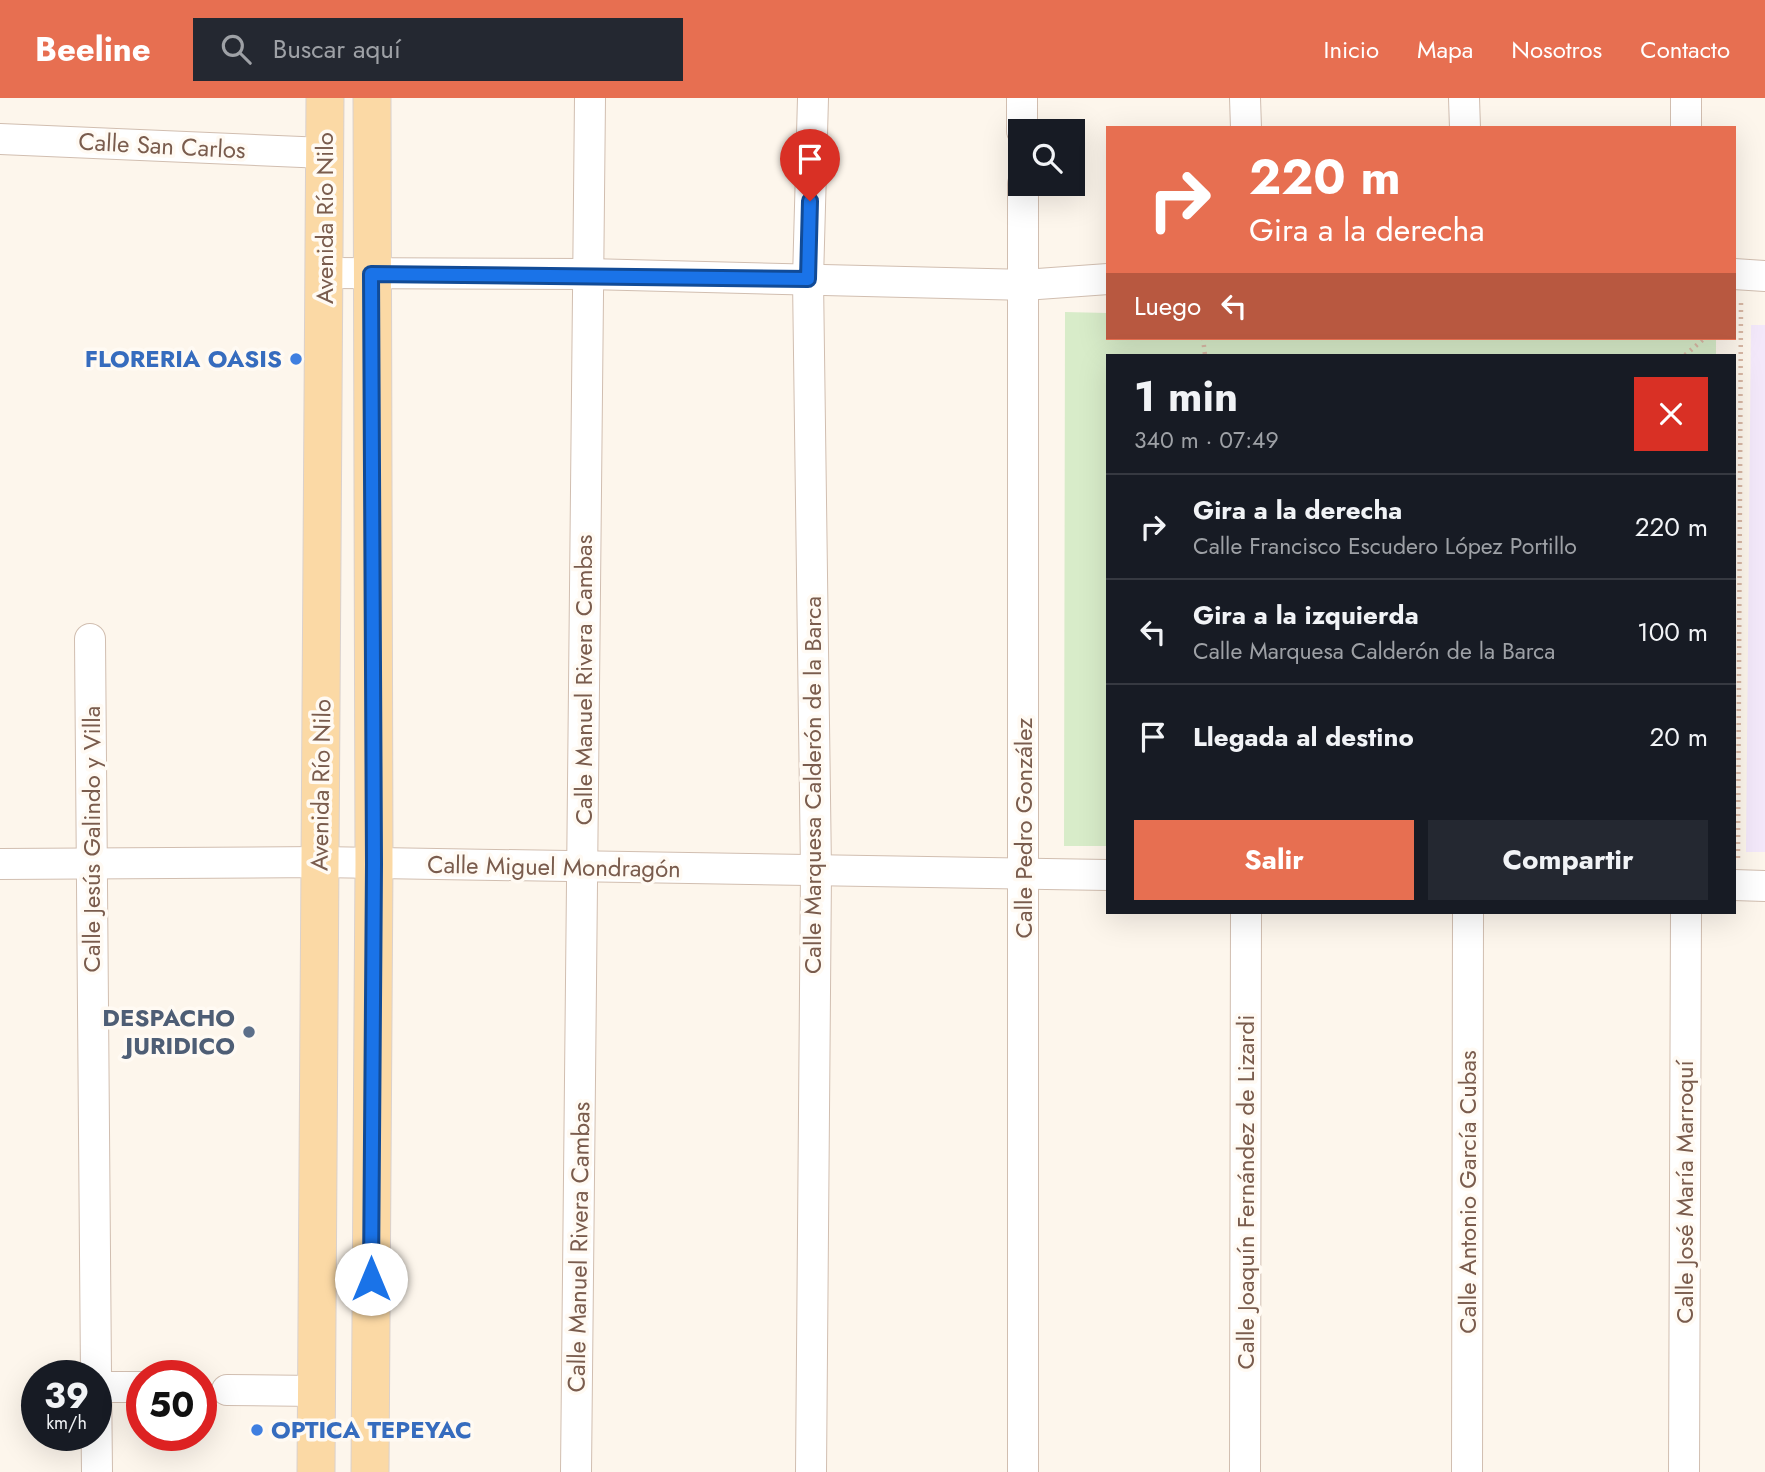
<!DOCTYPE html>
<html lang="es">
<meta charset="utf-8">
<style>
:root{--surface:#171b24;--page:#242831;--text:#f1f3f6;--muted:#9ea1a6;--line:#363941;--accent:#e76f51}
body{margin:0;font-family:Jost,sans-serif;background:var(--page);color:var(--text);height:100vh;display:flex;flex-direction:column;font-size:26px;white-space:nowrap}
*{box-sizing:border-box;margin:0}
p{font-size:23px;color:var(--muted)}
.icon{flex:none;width:38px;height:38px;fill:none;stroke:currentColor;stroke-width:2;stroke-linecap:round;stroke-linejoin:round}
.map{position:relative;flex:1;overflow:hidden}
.details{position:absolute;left:1106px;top:256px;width:630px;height:560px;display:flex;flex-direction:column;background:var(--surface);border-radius:0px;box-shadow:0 7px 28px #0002}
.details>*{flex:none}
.hud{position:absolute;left:1106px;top:28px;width:630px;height:214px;border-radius:0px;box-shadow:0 7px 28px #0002;background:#e76f51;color:#fff;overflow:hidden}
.fabs{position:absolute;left:1008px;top:21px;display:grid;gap:14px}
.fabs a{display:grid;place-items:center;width:77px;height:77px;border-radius:0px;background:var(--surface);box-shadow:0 7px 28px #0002;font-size:35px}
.speed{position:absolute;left:21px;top:1262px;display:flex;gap:14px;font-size:35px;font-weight:700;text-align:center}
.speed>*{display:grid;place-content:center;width:91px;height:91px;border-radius:50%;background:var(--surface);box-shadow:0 7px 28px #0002;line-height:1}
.speed small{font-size:18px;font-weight:400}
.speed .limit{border:10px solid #d22;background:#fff;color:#111}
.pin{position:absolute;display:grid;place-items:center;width:60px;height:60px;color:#fff;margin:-72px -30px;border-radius:50% 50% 50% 0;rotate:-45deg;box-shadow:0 0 7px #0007}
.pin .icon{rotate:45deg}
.me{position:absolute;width:77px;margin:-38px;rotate:0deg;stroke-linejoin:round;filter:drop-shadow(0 0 5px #0008)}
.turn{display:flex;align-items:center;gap:24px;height:147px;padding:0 28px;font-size:32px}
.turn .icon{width:91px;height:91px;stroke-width:2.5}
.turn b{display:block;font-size:49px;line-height:60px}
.then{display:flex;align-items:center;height:66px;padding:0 28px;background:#0003;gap:14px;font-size:26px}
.round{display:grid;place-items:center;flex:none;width:74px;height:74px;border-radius:0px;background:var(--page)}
.overview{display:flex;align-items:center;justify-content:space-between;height:119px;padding:0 28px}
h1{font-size:42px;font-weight:700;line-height:52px}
.cta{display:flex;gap:14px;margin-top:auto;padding:14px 28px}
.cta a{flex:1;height:80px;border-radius:0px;background:var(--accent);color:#fff;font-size:28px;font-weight:700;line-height:80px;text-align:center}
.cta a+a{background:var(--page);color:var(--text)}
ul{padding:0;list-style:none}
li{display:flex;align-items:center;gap:21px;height:105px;padding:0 28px;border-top:2px solid var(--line)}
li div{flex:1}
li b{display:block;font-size:26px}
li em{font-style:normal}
header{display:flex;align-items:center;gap:42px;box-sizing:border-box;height:98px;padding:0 35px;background:var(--accent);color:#fff}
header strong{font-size:33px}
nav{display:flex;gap:38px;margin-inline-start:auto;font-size:24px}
.search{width:490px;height:63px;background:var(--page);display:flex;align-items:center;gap:18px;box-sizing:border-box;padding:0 24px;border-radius:0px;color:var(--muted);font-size:26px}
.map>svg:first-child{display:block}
.education{fill:#f3e8fa}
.green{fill:#d8ecc9}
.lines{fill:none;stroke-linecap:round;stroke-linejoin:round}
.minor-casing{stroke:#d1beb0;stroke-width:32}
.major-casing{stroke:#dad1cd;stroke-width:39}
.path{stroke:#d9b8a5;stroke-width:4.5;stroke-dasharray:2 5;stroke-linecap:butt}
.minor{stroke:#fff;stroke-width:30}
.major{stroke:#fbd9a5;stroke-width:37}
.route-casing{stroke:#114b97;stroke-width:18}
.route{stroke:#1a73e8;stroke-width:12}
.shop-dot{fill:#3f7fe0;stroke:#fffaf3;stroke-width:2.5}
.service-dot{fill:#5c6f8a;stroke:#fffaf3;stroke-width:2.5}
.labels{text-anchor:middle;stroke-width:7;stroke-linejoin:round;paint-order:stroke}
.street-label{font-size:24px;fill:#7a5c4d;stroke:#fffaf3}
.shop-label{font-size:24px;font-weight:bold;fill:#366cbe;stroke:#fffaf3;text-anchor:end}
.service-label{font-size:24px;font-weight:bold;fill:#4e5e75;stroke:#fffaf3;text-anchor:end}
</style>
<header>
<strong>Beeline</strong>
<div class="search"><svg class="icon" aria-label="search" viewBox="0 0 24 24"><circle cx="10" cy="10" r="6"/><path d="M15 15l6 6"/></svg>Buscar aquí</div>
<nav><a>Inicio</a><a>Mapa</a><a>Nosotros</a><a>Contacto</a></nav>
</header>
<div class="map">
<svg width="1765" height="1374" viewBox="0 0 1765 1374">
<rect width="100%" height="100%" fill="#fdf6ec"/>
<polygon class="education" points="1751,227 1765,227 1765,754 1746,754"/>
<polygon class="green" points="1065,214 1108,215 1108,240 1716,240 1716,257 1108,257 1108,748 1064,748"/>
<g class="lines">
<defs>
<g id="minor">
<polyline points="1022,0 1022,33"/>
<polyline points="1245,0 1246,30"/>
<polyline points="1464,0 1465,30"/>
<polyline points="1686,30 1686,0"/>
<polyline points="0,41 325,55"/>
<polyline points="326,175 588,176 1024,187 1108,181"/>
<polyline points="1734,176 1765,178"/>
<polyline points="90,541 96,1278"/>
<polyline points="0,766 320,764 1108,777"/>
<polyline points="1734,787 1765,788"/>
<polyline points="96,1281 97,1374"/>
<polyline points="96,1289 142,1289"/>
<polyline points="227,1292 316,1293"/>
<polyline points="576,1374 590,0"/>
<polyline points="811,1374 816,773 808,181 813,0"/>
<polyline points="1023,1374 1023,86"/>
<polyline points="1245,1374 1246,814"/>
<polyline points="1467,1374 1468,814"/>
<polyline points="1684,1374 1686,814"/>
</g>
<g id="major">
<polyline points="316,1374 325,0"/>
<polyline points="370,1374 374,766 372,0"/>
</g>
</defs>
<use href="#minor" class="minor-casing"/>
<use href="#major" class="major-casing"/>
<g class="path">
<polyline points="1203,240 1205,257"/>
<polyline points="1685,257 1705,240"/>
<polyline points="1738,760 1741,205"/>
</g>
<use href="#minor" class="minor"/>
<use href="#major" class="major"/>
</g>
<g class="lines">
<defs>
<polyline id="route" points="371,1181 374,766 371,176 808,181 810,103"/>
</defs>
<use href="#route" class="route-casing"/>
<use href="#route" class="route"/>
</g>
<g class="shop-dot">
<circle cx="296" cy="261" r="7"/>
<circle cx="257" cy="1332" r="7"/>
</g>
<circle class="service-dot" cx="249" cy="934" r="7"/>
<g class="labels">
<g class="street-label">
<text transform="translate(162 48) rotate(3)" y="8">Calle San Carlos</text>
<text transform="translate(325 120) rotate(-90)" y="8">Avenida Río Nilo</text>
<text transform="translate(584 582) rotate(-90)" y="8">Calle Manuel Rivera Cambas</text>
<text transform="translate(321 687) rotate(-89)" y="8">Avenida Río Nilo</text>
<text transform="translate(813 687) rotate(-90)" y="8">Calle Marquesa Calderón de la Barca</text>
<text transform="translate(1024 730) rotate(-90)" y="8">Calle Pedro González</text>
<text transform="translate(92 741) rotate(-90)" y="8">Calle Jesús Galindo y Villa</text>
<text transform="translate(554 769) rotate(1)" y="8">Calle Miguel Mondragón</text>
<text transform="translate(1246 1094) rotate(-90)" y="8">Calle Joaquín Fernández de Lizardi</text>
<text transform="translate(1468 1094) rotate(-90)" y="8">Calle Antonio García Cubas</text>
<text transform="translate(1685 1094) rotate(-90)" y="8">Calle José María Marroquí</text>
<text transform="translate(579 1149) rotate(-89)" y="8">Calle Manuel Rivera Cambas</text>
</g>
<g class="shop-label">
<text x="282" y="269">FLORERIA OASIS</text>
<text x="271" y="1340" text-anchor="start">OPTICA TEPEYAC</text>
</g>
<g class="service-label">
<text x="235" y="928">DESPACHO<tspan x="235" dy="28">JURIDICO</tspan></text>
</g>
</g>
</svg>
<div class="fabs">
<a><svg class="icon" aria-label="search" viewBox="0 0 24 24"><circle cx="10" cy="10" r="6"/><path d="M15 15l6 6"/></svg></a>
</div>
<div class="speed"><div>39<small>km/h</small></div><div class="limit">50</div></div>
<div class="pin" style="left:810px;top:103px;background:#d93025"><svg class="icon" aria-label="arrive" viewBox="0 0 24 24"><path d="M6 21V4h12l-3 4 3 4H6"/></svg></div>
<svg class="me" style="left:371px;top:1181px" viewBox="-20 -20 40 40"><circle r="19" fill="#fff"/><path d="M0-13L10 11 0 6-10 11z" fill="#1a73e8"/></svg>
<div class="hud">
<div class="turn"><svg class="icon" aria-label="right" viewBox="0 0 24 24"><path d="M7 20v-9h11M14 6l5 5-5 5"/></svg><div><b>220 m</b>Gira a la derecha</div></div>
<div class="then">Luego<svg class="icon" aria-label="left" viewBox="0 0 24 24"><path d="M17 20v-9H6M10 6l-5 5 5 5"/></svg></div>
</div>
<section class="details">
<div class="overview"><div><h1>1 min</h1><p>340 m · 07:49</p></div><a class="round" style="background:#d93025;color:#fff"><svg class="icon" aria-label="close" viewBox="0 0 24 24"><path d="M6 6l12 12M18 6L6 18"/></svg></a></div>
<ul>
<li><svg class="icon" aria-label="right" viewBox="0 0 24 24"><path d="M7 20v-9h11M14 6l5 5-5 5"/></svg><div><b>Gira a la derecha</b><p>Calle Francisco Escudero López Portillo</p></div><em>220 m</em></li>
<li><svg class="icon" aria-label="left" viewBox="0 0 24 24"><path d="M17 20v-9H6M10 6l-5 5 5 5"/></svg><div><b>Gira a la izquierda</b><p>Calle Marquesa Calderón de la Barca</p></div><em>100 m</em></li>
<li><svg class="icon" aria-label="arrive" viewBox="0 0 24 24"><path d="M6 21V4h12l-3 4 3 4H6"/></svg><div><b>Llegada al destino</b></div><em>20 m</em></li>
</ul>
<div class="cta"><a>Salir</a><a>Compartir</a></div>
</section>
</div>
